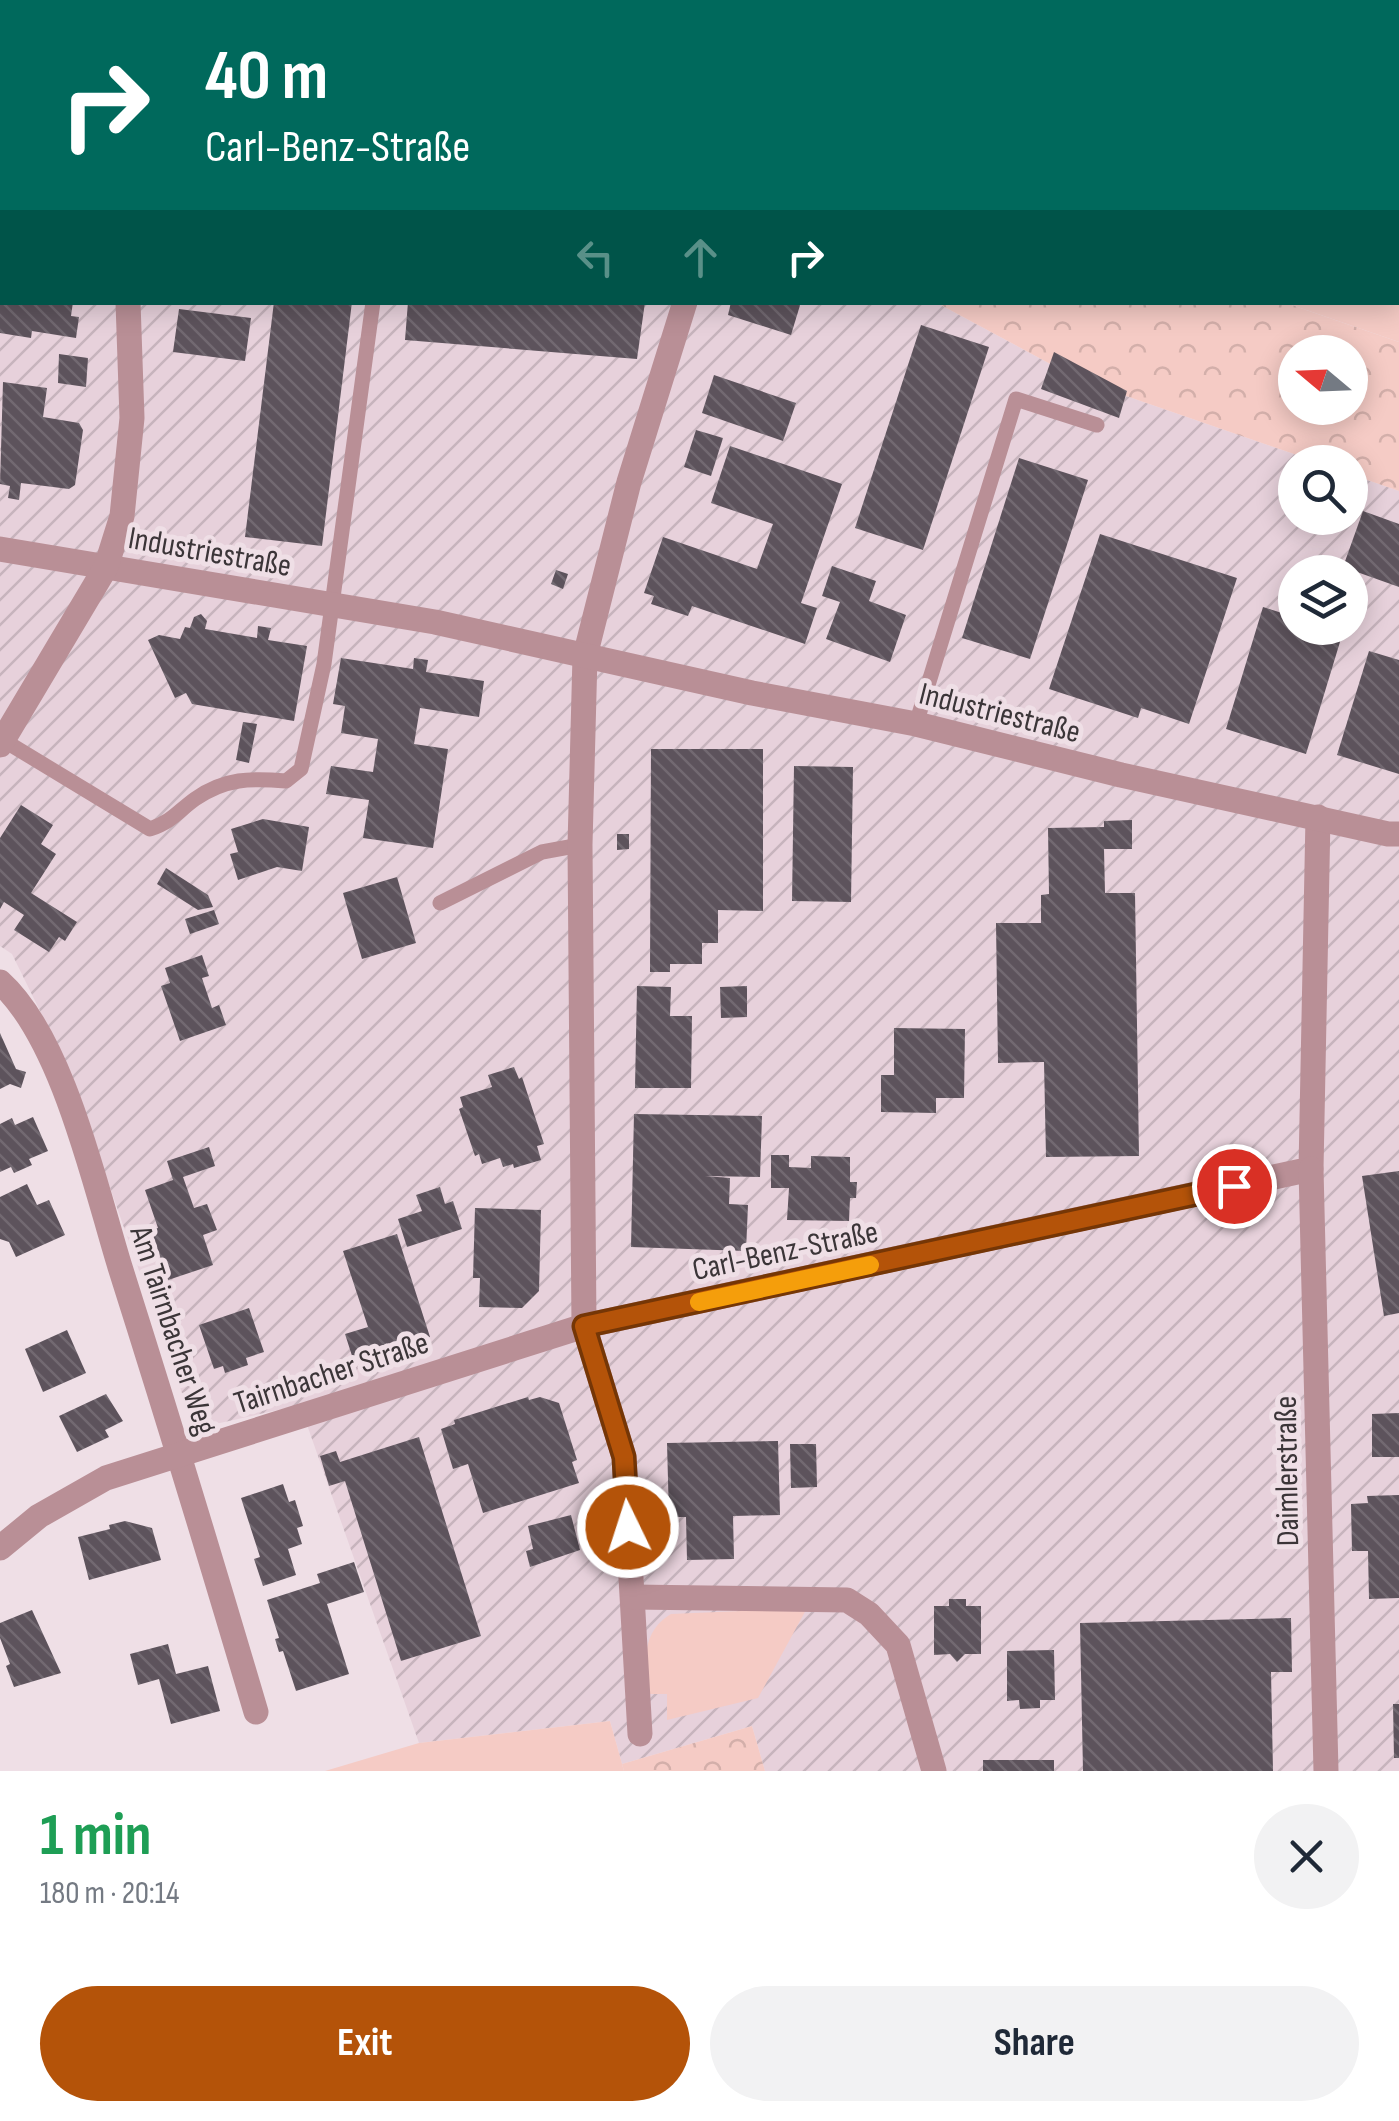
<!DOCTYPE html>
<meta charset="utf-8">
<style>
:root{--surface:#fff;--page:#f2f2f3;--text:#1f2937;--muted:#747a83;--accent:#b45309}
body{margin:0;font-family:"Sofia Sans Condensed",sans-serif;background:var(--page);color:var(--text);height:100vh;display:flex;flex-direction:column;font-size:38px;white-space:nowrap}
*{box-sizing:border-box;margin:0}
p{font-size:32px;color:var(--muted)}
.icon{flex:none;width:55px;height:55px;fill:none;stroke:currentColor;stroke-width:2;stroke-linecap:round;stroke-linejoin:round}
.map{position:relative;height:1771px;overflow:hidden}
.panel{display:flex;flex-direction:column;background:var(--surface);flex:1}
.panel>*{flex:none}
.hud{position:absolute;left:0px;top:0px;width:1400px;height:305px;box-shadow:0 5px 25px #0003;background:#00695c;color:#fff;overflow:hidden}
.needle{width:65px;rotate:289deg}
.fabs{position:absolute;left:1278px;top:335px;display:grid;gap:20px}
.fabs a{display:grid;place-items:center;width:90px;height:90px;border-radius:50%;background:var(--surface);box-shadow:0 5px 25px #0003;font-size:50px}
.pin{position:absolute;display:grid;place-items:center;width:85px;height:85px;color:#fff;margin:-42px;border:5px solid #fff;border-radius:50%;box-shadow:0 2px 10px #0007}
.me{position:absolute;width:110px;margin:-55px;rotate:356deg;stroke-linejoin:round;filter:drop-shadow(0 0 8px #0008)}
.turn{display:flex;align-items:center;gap:35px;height:210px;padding:0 40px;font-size:45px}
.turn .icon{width:130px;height:130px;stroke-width:2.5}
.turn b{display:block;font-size:70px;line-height:85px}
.lanes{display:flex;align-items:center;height:95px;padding:0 40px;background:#0003;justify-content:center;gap:50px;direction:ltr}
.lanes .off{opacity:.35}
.round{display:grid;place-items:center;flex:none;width:105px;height:105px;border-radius:52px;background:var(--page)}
.overview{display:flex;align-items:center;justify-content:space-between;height:170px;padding:0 40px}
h1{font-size:60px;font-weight:700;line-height:75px;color:#1e9e55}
.button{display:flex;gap:20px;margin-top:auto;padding:20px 40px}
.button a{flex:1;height:115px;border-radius:60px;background:var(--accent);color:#fff;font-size:40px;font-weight:700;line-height:115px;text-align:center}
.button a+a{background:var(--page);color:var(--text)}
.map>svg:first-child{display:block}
.industrial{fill:url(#industrial-furrows);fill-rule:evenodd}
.green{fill:#f5cbc5}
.forest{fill:url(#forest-crowns);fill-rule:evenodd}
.building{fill:url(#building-back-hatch)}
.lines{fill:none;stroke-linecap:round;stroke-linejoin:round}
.path{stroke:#9c9096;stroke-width:5;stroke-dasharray:10 5;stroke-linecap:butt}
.lane{stroke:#b98f96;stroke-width:15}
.street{stroke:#b98f96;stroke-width:25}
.route-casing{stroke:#753606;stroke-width:25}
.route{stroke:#b45309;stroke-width:18}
.slow{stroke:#f59e0b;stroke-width:18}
.labels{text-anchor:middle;stroke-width:10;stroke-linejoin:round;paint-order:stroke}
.street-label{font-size:32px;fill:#3b3538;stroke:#efdfe6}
</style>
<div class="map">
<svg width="1399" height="1771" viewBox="0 0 1399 1771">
<defs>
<pattern id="industrial-furrows" width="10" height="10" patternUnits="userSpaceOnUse" patternTransform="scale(2.5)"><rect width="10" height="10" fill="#e7d1db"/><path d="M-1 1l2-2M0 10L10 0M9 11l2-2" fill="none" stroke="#c7b4bd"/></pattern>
<pattern id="forest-crowns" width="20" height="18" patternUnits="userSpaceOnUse" patternTransform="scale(2.5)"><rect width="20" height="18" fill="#f5cbc5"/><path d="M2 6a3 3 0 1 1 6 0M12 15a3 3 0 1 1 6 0" fill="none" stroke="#d3afaa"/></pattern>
<pattern id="building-back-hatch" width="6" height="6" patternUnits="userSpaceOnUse" patternTransform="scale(2.5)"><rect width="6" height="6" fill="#5d535c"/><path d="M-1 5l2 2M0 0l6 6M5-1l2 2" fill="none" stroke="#726971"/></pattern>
</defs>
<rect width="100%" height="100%" fill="#efdfe6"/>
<g class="industrial">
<path d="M 0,0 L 101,2 L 2,2 L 2,302 L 937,303 L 1080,380 L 1317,462 L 1295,462 L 1295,518 L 1350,518 L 1350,474 L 1399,491 L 1399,1771 L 765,1771 L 752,1726 L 622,1764 L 610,1721 L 419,1743 L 300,1405 L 211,1425 L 182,1393 L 68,1068 L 12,954 L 0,946 ZM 1295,572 L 1350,572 L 1350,628 L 1295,628 Z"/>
<polygon points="206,0 638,0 639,2 197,2"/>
</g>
<g class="green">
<polygon points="728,0 1399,0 1399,342 1286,303 1398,302 1398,2"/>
<path d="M 807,1608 L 758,1698 L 667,1720 L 667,1694 L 647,1694 C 646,1662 640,1633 671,1614 Z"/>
<polygon points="610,1721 624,1771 325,1771 419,1743"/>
</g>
<g class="forest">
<path d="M 937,303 L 1286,303 L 1399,342 L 1399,491 L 1350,474 L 1350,462 L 1317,462 L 1080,380 ZM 1295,352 L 1350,352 L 1350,408 L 1295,408 Z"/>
<polygon points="752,1726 765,1771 624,1771 622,1764"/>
</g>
<g class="building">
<polygon points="0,302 73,302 71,316 79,317 76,338 32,331 31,338 0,333"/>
<polygon points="274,302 352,302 322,546 245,537"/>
<polygon points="408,302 645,302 637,359 405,340"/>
<polygon points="731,302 801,302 791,335 728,315"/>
<polygon points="179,309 251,318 245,361 173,352"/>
<polygon points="921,325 989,347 923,550 855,528"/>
<polygon points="1054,352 1127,391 1119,418 1041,389"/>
<polygon points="59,354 88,358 86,387 58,383"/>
<polygon points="714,375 796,403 783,441 702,413"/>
<polygon points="3,382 47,388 43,417 79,423 83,430 75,485 69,489 21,483 19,500 8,498 10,486 0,484"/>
<polygon points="696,430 723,438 711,476 684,467"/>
<polygon points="730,446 842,484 801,603 817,608 805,644 692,606 688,616 651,604 654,596 644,593 663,537 757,569 773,524 711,503"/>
<polygon points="1019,458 1088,480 1030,659 962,638"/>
<polygon points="1363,511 1399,524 1399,587 1343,567"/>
<polygon points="1100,534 1237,578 1189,724 1141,708 1138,718 1049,689"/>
<polygon points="832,566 876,581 869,601 906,615 890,662 826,639 840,602 822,596"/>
<polygon points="556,570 568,574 563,589 551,584"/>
<polygon points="1263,607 1295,617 1295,628 1329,628 1343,632 1306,754 1226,729"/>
<polygon points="201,614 207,621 205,629 257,638 258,626 271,628 268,640 307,646 294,721 192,704 186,693 175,698 148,640 159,635 180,639 185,627 190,628 194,617"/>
<polygon points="1369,651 1399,660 1399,774 1337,755"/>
<polygon points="341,658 413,669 414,658 428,660 426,672 484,681 479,717 420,708 414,744 448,749 433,848 363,838 369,800 326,794 331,766 373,772 378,739 341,733 345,706 333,704"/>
<polygon points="243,722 257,724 249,763 236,760"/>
<polygon points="651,749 763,749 763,911 718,910 718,943 702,943 702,964 670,964 670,972 650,972"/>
<polygon points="794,766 853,767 851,902 792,901"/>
<polygon points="21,805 53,825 41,844 56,854 31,893 77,922 65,941 59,937 49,952 14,930 24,915 4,902 0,909 0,838"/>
<polygon points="263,819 309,827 302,871 277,867 238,880 230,854 238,852 231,829"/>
<polygon points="1132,820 1132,849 1104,849 1105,893 1135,893 1139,1156 1046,1157 1044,1062 998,1063 996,923 1041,923 1041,895 1049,894 1048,828 1104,827 1104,821"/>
<polygon points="617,834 629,834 629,849 617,850"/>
<polygon points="166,868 208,895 213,907 198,910 157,884"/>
<polygon points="397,877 416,943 362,959 343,893"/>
<polygon points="214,910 219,924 190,934 185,919"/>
<polygon points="202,955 209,976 202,978 212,1008 219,1005 226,1025 180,1041 161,986 170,983 165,968"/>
<polygon points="637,986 671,987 670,1016 692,1016 691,1088 635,1088"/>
<polygon points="747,986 747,1017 721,1018 720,987"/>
<polygon points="894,1028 965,1029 964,1098 936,1098 936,1113 881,1112 881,1075 894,1075"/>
<polygon points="0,1033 16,1069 26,1072 21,1088 10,1084 0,1089"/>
<polygon points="514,1067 519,1079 522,1077 544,1144 537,1146 541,1160 514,1168 513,1164 503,1167 500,1158 482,1164 479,1154 475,1156 459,1109 463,1107 460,1097 492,1087 488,1075"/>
<polygon points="634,1114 762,1116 760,1177 705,1176 730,1178 729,1204 748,1205 746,1251 631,1247"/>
<polygon points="33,1117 48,1151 29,1159 32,1165 14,1173 11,1167 0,1172 0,1124 12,1118 15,1125"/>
<polygon points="209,1147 215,1166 183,1177 194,1208 207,1204 217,1230 203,1235 213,1265 168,1280 151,1230 158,1228 145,1190 173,1180 167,1161"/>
<polygon points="771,1155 789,1155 789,1167 811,1168 811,1156 850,1157 850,1182 857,1182 856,1198 850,1198 849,1221 787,1220 789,1188 771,1188"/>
<polygon points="1399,1171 1399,1313 1384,1316 1362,1176"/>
<polygon points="27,1184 37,1205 49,1200 65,1235 16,1257 9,1242 0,1239 0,1197"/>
<polygon points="440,1187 445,1204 453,1201 462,1229 407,1247 398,1219 422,1211 416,1195"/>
<polygon points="475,1208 541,1210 539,1291 522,1308 479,1307 480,1278 473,1278"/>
<polygon points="397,1234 430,1337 354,1362 345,1334 368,1327 343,1251"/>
<polygon points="249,1308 264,1352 246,1358 248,1365 225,1373 223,1366 214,1369 199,1325"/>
<polygon points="67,1330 86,1373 43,1392 25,1349"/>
<polygon points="106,1394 123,1421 105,1430 109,1437 77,1452 59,1416"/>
<polygon points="528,1397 529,1400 540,1397 559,1403 577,1460 572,1462 579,1483 483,1513 468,1464 453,1469 441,1429 455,1424 454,1420"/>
<polygon points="1399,1413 1399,1457 1372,1457 1372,1414"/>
<polygon points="419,1437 481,1636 401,1661 345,1481 329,1486 320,1456 336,1451 340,1462"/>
<polygon points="778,1441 780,1515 733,1516 734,1559 687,1560 686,1517 669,1517 667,1443"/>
<polygon points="790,1444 816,1444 817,1487 791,1488"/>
<polygon points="283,1484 289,1502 295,1500 303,1526 297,1528 302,1544 288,1549 296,1575 263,1586 254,1559 260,1557 241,1498"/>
<polygon points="1399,1495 1399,1598 1369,1599 1368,1551 1352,1551 1351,1504 1368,1503 1367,1496"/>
<polygon points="571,1515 580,1550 530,1567 526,1551 533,1549 528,1526"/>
<polygon points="125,1521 152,1528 161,1560 89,1580 78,1537 110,1529 109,1525"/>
<polygon points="354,1562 364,1592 327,1604 349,1674 296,1691 283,1651 279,1652 275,1639 279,1638 267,1600 320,1583 317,1574"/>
<polygon points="949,1599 966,1599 966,1606 981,1606 981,1654 965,1654 957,1662 950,1654 934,1655 934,1606 949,1606"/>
<polygon points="32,1610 61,1673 14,1687 6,1666 10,1664 0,1638 0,1623"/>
<polygon points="1291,1618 1292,1672 1271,1672 1273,1771 1083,1771 1080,1623"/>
<polygon points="168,1644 176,1674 208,1666 220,1711 171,1724 159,1679 138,1685 130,1654"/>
<polygon points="1054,1650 1055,1700 1040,1700 1040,1708 1020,1709 1019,1700 1007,1701 1007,1651"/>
<polygon points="1393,1704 1399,1704 1399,1758 1394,1758"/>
<rect x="983" y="1760" width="71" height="11"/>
</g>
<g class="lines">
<polyline class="path" points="102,0 102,2"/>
<g class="lane">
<polyline points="534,0 555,2"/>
<polyline points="204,2 213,0"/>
<polyline points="413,2 414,0"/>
<polyline points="916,724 1016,399 1097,425"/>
<path d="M 3,740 L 150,829 C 173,821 177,812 195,799 C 225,778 251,778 286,781 L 301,769 L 324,664 L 373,302"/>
<polyline points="440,903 542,852 580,845"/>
</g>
<g class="street">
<polyline points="0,19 2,20"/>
<polyline points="685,302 629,482 585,656 580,845 584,1326 1311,1169 1318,817"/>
<polyline points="0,549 435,622 752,693 916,724 1121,775 1388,834 1399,834"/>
<polyline points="0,745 106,567 122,516 132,418 128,302"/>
<path d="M 0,982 C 63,1039 95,1186 120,1267 C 167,1415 212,1563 256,1712"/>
<polyline points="1311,1169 1326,1771"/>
<polyline points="0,1548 39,1516 106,1478 584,1326 624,1457 640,1734"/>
<polyline points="633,1597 847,1600 869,1614 898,1645 934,1771"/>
</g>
</g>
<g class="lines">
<defs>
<polyline id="route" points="628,1527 624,1457 584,1326 1234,1186"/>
</defs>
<use href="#route" class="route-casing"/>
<use href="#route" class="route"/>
<polyline class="slow" points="699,1302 870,1265"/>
</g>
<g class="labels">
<g class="street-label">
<text transform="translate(210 551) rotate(10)" y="11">Industriestraße</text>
<text transform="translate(1000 712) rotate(14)" y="11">Industriestraße</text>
<text transform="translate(785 1250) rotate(-12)" y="11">Carl-Benz-Straße</text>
<text transform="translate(174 1330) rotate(72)" y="11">Am Tairnbacher Weg</text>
<text transform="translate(331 1372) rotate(-18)" y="11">Tairnbacher Straße</text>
<text transform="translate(1286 1471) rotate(-91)" y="11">Daimlerstraße</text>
</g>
</g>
</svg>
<div class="fabs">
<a><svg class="needle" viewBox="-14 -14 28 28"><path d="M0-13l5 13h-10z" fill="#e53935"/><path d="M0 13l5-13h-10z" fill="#747a83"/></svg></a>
<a><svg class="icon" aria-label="search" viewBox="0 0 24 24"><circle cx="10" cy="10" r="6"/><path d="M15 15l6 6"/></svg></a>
<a><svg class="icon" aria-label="layers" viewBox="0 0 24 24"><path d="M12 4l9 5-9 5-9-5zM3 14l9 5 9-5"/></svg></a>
</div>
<div class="pin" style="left:1234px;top:1186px;background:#d93025"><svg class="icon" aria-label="arrive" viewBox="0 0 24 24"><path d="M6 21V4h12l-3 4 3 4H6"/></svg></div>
<svg class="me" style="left:628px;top:1527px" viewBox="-20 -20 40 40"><circle r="17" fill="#b45309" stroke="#fff" stroke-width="3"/><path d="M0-11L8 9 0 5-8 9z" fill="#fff"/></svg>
<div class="hud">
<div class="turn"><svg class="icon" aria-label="right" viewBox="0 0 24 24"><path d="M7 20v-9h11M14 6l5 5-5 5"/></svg><div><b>40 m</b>Carl-Benz-Straße</div></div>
<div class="lanes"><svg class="icon off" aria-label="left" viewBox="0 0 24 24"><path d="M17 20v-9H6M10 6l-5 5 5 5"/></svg><svg class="icon off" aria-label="ahead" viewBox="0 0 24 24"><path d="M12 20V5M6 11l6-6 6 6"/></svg><svg class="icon" aria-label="right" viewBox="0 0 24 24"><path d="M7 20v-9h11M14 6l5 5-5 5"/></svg></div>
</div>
</div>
<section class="panel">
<div class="overview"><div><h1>1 min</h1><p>180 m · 20:14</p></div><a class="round"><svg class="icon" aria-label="close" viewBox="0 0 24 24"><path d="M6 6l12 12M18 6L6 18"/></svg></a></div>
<div class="button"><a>Exit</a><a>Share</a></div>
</section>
